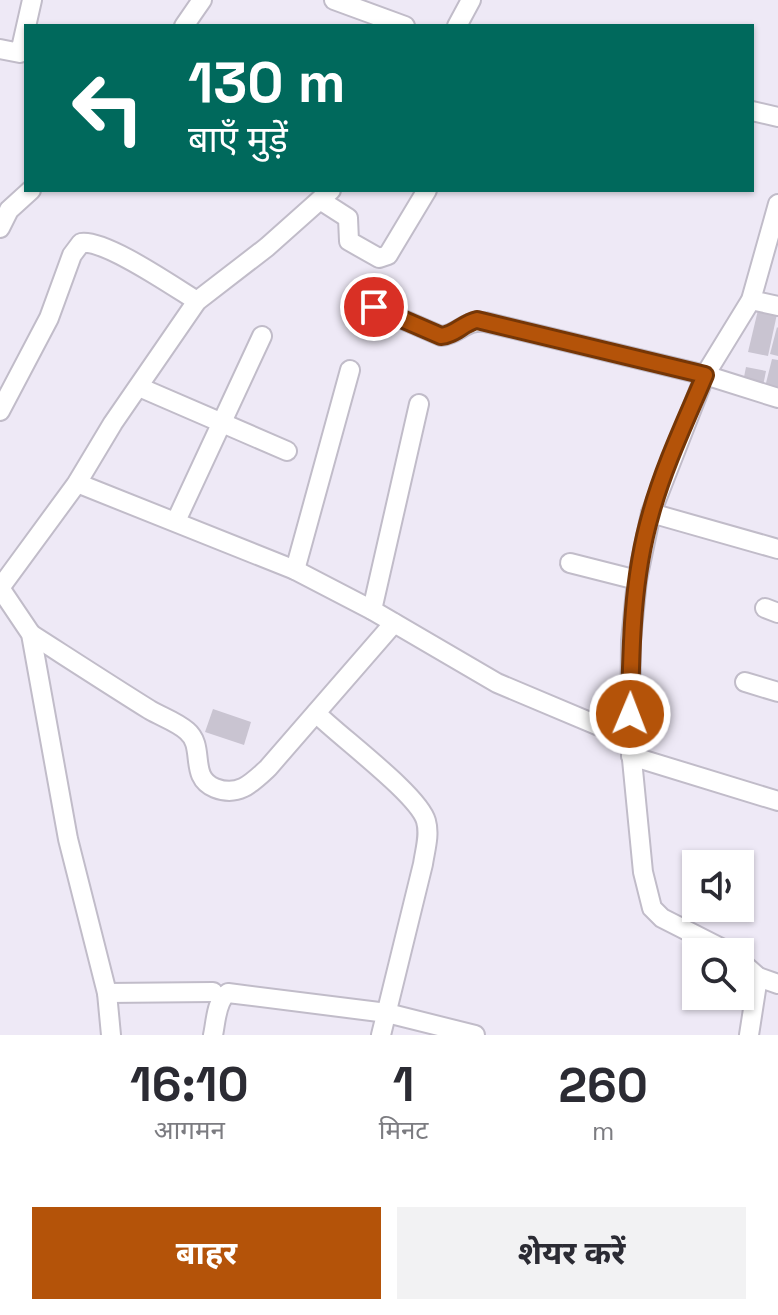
<!DOCTYPE html>
<html lang="hi">
<meta charset="utf-8">
<style>
:root{--surface:#fff;--page:#f2f2f3;--text:#2b2b33;--muted:#7c7c81;--accent:#b45309}
body{margin:0;font-family:"Space Grotesk","Noto Sans Devanagari",sans-serif;background:var(--page);color:var(--text);height:100vh;display:flex;flex-direction:column;font-size:30px;white-space:nowrap}
*{box-sizing:border-box;margin:0}
p{font-size:26px;color:var(--muted)}
.icon{flex:none;width:44px;height:44px;fill:none;stroke:currentColor;stroke-width:2;stroke-linecap:round;stroke-linejoin:round}
.map{position:relative;height:1035px;overflow:hidden}
.drawer{display:flex;flex-direction:column;background:var(--surface);flex:1}
.drawer>*{flex:none}
.top-card{position:absolute;left:24px;top:24px;width:730px;height:168px;border-radius:0px;box-shadow:0 2px 6px #0004;background:#00695c;color:#fff;overflow:hidden}
.controls{position:absolute;left:682px;top:850px;display:grid;gap:16px}
.controls a{display:grid;place-items:center;width:72px;height:72px;border-radius:0px;background:var(--surface);box-shadow:0 2px 6px #0004;font-size:40px}
.pin{position:absolute;display:grid;place-items:center;width:68px;height:68px;color:#fff;margin:-34px;border:4px solid #fff;border-radius:50%;box-shadow:0 2px 8px #0007}
.me{position:absolute;width:88px;margin:-44px;rotate:1deg;stroke-linejoin:round;filter:drop-shadow(0 0 6px #0008)}
.turn{display:flex;align-items:center;gap:28px;height:168px;padding:0 32px;font-size:36px}
.turn .icon{width:104px;height:104px;stroke-width:2.5}
.turn b{display:block;font-size:56px;line-height:68px}
.eta{display:flex;justify-content:space-evenly;align-items:center;height:136px;text-align:center}
.eta b{font-size:48px;font-weight:700;line-height:56px}
.primary-button{display:flex;gap:16px;margin-top:auto;padding:16px 32px}
.primary-button a{flex:1;height:92px;border-radius:0px;background:var(--accent);color:#fff;font-size:32px;font-weight:700;line-height:92px;text-align:center}
.primary-button a+a{background:var(--page);color:var(--text)}
.map>svg:first-child{display:block}
.building{fill:#c9c4d1}
.lines{fill:none;stroke-linecap:round;stroke-linejoin:round}
.minor-casing{stroke:#c1bcc9;stroke-width:22}
.minor{stroke:#fff;stroke-width:18}
.route-casing{stroke:#753606;stroke-width:20}
.route{stroke:#b45309;stroke-width:14}
</style>
<div class="map">
<svg width="778" height="1035" viewBox="0 0 778 1035">
<rect width="100%" height="100%" fill="#eee9f6"/>
<g class="building">
<polygon points="758,310 777,314 768,356 748,352"/>
<polygon points="777,327 778,328 778,356 770,354"/>
<polygon points="772,359 778,360 778,390 765,387"/>
<polygon points="746,367 766,371 763,386 743,382"/>
<polygon points="213,709 251,722 244,745 205,732"/>
</g>
<g class="lines">
<defs>
<g id="minor">
<polyline points="334,0 405,26"/>
<polyline points="184,26 202,0"/>
<polyline points="457,26 471,0"/>
<polyline points="0,49 20,53 32,0"/>
<polyline points="752,111 778,117"/>
<polyline points="320,200 348,218 349,241 379,258 388,255 427,190"/>
<polyline points="0,228 9,210 31,190"/>
<polyline points="751,300 778,306"/>
<path d="M 374,307 L 441,336 C 458,335 466,319 485,322 L 705,375 L 778,398"/>
<polyline points="139,387 287,451"/>
<path d="M 0,411 L 49,318 L 72,255 L 81,243 C 105,239 174,287 197,301"/>
<polyline points="77,483 295,570 372,610 497,683 630,739"/>
<polyline points="651,513 778,549"/>
<polyline points="176,521 262,336"/>
<polyline points="570,563 637,580"/>
<polyline points="295,570 350,370"/>
<polyline points="0,588 77,483 113,423 197,301 267,247 331,190"/>
<polyline points="0,588 31,634 68,839 107,993 111,1035"/>
<polyline points="765,608 778,613"/>
<polyline points="372,610 419,404"/>
<path d="M 31,634 C 70,659 110,685 150,710 C 162,717 177,722 187,731 C 206,747 188,777 215,788 C 238,797 251,784 268,768 L 394,623"/>
<polyline points="745,682 778,692"/>
<path d="M 316,713 C 340,737 419,795 426,821 C 430,835 425,850 423,864 L 381,1035"/>
<polyline points="631,756 778,801"/>
<polyline points="729,952 662,918 652,908 643,872 630,739 631,640 637,580 651,513 705,375 751,300 778,204"/>
<polyline points="740,961 758,977 749,1035"/>
<polyline points="758,977 778,984"/>
<polyline points="107,993 213,992"/>
<path d="M 213,1035 C 216,1022 216,1000 228,993 L 387,1013 L 475,1035"/>
</g>
</defs>
<use href="#minor" class="minor-casing"/>
<use href="#minor" class="minor"/>
</g>
<g class="lines">
<defs>
<path id="route" d="M 374,307 L 441,336 C 455,335 463,323 477,320 L 705,375 C 686,420 664,466 651,513 C 632,578 631,647 630,714"/>
</defs>
<use href="#route" class="route-casing"/>
<use href="#route" class="route"/>
</g>
</svg>
<div class="controls">
<a><svg class="icon" aria-label="sound" viewBox="0 0 24 24"><path d="M4 9h4l5-4v14l-5-4H4zM17 9q2 3 0 6"/></svg></a>
<a><svg class="icon" aria-label="search" viewBox="0 0 24 24"><circle cx="10" cy="10" r="6"/><path d="M15 15l6 6"/></svg></a>
</div>
<div class="pin" style="left:374px;top:307px;background:#d93025"><svg class="icon" aria-label="arrive" viewBox="0 0 24 24"><path d="M6 21V4h12l-3 4 3 4H6"/></svg></div>
<svg class="me" style="left:630px;top:714px" viewBox="-20 -20 40 40"><circle r="17" fill="#b45309" stroke="#fff" stroke-width="3"/><path d="M0-11L8 9 0 5-8 9z" fill="#fff"/></svg>
<div class="top-card">
<div class="turn"><svg class="icon" aria-label="left" viewBox="0 0 24 24"><path d="M17 20v-9H6M10 6l-5 5 5 5"/></svg><div><b>130 m</b>बाएँ मुड़ें</div></div>
</div>
</div>
<section class="drawer">
<div class="eta">
<div><b>16:10</b><p>आगमन</p></div>
<div><b>1</b><p>मिनट</p></div>
<div><b>260</b><p>m</p></div>
</div>
<div class="primary-button"><a>बाहर</a><a>शेयर करें</a></div>
</section>
